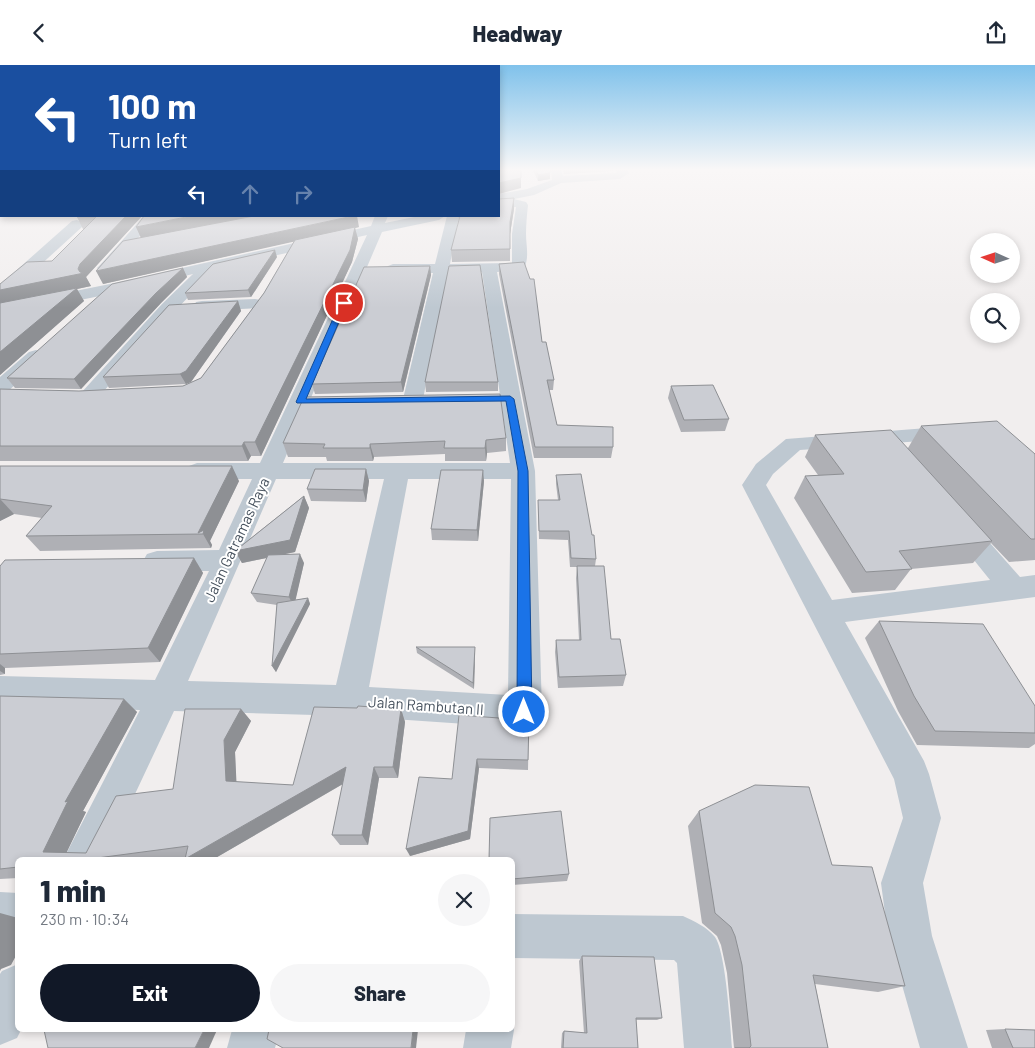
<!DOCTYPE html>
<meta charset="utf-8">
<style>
:root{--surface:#fff;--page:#f6f6f7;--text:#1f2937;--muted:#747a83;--accent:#111827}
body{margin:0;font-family:Barlow,sans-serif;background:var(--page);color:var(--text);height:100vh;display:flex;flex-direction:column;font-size:19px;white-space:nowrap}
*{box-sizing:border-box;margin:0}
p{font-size:16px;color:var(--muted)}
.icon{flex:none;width:28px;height:28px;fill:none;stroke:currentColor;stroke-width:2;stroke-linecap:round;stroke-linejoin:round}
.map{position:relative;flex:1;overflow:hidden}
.details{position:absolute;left:15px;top:792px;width:500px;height:175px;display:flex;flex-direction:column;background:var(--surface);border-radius:8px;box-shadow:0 2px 8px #0003}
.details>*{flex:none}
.guide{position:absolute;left:0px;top:0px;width:500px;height:152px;box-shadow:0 2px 8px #0003;background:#1a4fa0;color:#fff;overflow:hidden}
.needle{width:32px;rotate:273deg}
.tools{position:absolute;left:970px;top:168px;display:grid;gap:10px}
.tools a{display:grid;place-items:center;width:50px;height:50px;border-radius:50%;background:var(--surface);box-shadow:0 2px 8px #0003;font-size:25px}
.pin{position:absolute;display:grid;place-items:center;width:42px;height:42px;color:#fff;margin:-21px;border:2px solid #fff;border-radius:50%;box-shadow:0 1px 5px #0007}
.me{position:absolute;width:55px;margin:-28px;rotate:0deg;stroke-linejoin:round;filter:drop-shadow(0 0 4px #0008)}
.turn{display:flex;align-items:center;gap:18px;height:105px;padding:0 25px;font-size:22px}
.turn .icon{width:65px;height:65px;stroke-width:2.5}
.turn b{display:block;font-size:35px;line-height:42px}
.lanes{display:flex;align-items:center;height:48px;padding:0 25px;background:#0003;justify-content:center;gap:25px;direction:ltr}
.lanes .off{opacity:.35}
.round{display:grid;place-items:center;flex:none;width:52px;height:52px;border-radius:26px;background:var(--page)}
.head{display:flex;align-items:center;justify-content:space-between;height:85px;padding:0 25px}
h1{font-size:30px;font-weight:800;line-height:38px}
.cta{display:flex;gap:10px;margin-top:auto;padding:10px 25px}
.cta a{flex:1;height:58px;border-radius:30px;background:var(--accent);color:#fff;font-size:20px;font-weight:800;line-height:58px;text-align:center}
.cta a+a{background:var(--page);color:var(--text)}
header{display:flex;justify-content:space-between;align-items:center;height:65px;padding:0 25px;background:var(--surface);font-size:22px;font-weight:800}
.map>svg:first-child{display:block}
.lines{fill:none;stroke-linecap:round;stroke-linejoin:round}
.street{fill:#bec8d1;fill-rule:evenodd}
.wall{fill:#afb0b5}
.shaded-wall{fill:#8e9094}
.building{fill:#cbcdd3;stroke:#8e9094}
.route{fill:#1a73e8;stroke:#114b97}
.labels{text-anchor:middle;stroke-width:4;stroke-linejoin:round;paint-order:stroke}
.street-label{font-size:15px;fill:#46515d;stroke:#fff}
</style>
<header><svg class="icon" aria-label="back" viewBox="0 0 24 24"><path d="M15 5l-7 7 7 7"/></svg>Headway<svg class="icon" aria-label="share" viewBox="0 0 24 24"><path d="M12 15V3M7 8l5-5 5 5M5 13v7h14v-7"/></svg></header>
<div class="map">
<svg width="1035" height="983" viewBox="0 0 1035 983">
<rect width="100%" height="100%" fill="#f1eeee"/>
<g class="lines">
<g class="street">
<path d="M 551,105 L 561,105 L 563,111 L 617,108 L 615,105 L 627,105 L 629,108 L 620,114 L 561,118 L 534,130 L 504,136 L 514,134 L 526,137 L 528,140 C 527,150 526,159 526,169 C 526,181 530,194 523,205 L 497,207 L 535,406 L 542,647 L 537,658 L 525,663 L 349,651 L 174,646 L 104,795 L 63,795 L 140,645 L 0,641 L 0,611 L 155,615 L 209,506 L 157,506 L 147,503 L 143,496 L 147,489 L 157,486 L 219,485 L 252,414 L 197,414 L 189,411 L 185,406 L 189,401 L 197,398 L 260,398 L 367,170 L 215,204 L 174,247 L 95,336 L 88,338 L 81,336 L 78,332 L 81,328 L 162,239 L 193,209 L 110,229 L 0,251 L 0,241 L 110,219 L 371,161 L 375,151 L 388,151 L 385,158 L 419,151 L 445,151 L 439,155 L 382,167 L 283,398 L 510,398 L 482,207 L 448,208 L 423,334 L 420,338 L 413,340 L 406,338 L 403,334 L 433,208 L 393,209 L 388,207 L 385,204 L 388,201 L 393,199 L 435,199 L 447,151 L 459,151 L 450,199 L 512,198 L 512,169 L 516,142 L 499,144 L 499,129 L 527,124 L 552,115 ZM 276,414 L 384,414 L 336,620 L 188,616 ZM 408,414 L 511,414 L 508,630 L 369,622 Z"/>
<polygon points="144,151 157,151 110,206 100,206 97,203 100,200"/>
<polygon points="77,155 84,159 82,162 13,225 1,225 1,219 72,156"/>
<polygon points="255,234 261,235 263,239 261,243 202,246 196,245 194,241 196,237 202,236"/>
<polygon points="36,285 43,287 45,291 43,295 7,327 0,329 0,312 29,287"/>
<polygon points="953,361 961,363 964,368 961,373 800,385 773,409 766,420 832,535 990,515 945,459 949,452 958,450 967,452 1020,512 1035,510 1035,532 845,557 924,696 929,709 941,753 923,818 932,871 968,983 920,983 888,871 881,818 903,753 894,714 742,420 756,399 786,374"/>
<polygon points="0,827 18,828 18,870 0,869"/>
<path d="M 512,849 L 683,851 C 694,856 707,862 715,872 C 726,888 730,960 732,983 L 684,983 L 677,898 L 674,895 L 512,893 Z"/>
<polygon points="18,899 18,965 21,965 17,973 0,980 0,909 2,906"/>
<polygon points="512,961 514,965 511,983 463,983 466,965 512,965"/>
<polygon points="232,965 280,965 275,983 227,983"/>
</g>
</g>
<g class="wall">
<polygon points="533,105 550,105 550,114 538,116"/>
<polygon points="563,105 614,105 614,106 564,109"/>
<polygon points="514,133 514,144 510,169 510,196 452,197 451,185 459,156 458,151 499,151"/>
<polygon points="142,151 86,212 91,221 77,224 84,236 0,310 0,219 52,196 84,164 83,164 77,152"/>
<polygon points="136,162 359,162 355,163 358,174 352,197 261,391 251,391 248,396 0,396 0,324 79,326 183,321 201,313 264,228 294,176 103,219 141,172"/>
<polygon points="277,192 251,232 188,235 185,228"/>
<polygon points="499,199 542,277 554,315 553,325 549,325 557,360 613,382 611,393 534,393 499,209"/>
<polygon points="430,201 431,210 403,327 315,329 312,319"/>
<polygon points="183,203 187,212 161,238 81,324 15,323 7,313"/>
<polygon points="238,236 241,246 191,317 186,319 109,323 103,312"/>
<polygon points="425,317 498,317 498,326 426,327"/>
<polygon points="671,321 729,354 725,366 681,367 668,333"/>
<polygon points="921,361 1035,389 1035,495 1009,497 991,478 973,498 911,504 895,525 852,528 794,433 805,411 818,410 805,392 815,370 908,383"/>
<polygon points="506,373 506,386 487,388 486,396 445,396 445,389 374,392 373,396 327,396 326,392 288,392 283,378"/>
<polygon points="0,401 239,416 210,476 212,480 211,483 40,486 26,471 42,453 14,449 0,456"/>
<polygon points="366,404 369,416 366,437 311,436 307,424"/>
<polygon points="556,410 596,494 595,501 611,574 626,610 623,621 558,623 555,587 556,575 579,575 576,513 577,502 570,502 568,475 539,474 538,435 558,435 556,419"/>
<polygon points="484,416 478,476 432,475 431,464"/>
<polygon points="304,431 309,443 295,487 284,489 304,498 295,535 308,533 310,539 276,607 272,601 277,540 257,537 251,528 267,493 242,498 235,486"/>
<polygon points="194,493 203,508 160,597 5,603 5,609 0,610 0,501"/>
<polygon points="879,556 1035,641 1035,679 1029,683 917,680 898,646 865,573"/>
<polygon points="416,582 475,588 474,624 417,588"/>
<polygon points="0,631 124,634 137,647 83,746 86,747 66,788 86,788 173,724 241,644 251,656 235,687 236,717 293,720 401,644 405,657 398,713 379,713 368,780 340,780 332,770 343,719 212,795 185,792 166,795 18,795 18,813 0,814"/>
<polygon points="529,653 528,705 479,703 470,774 410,791 452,714 525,655"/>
<polygon points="699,746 832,800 905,921 878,927 815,919 828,983 734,983 727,908 721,880 717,871 702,858 688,761"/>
<polygon points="512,795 569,809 567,816 512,820"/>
<polygon points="582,891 662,953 657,955 636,955 638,983 561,983 562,968 564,966 584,968 579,896"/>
<polygon points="1005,964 1035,983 992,983 986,965"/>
</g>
<g class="shaded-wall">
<polygon points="521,105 521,123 499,129 499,118"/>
<polygon points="550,108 550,114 538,116 538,110"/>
<polygon points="514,133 514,144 510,169 510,196 510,157"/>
<polygon points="126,151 142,151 86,212 91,221 77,224 84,236 0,310 0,225 78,204 80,199"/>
<polygon points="191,151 255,151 141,173 136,162"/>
<polygon points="353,151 357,151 359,162 355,163 358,174 352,197 261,391 255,377 355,163 103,219 96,206"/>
<polygon points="275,185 277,192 251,232 248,225"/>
<polygon points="430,201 431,210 403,327 401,317"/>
<polygon points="183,203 187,212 161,238 81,324 74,314 156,228"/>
<polygon points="238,236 241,246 191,317 186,319 180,309"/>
<polygon points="486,375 487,388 486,396 485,383"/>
<polygon points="244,377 251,391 248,396 242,381"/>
<polygon points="370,379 374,392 373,396 370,383"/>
<polygon points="232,401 239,416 210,476 212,480 211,483 203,469 198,468"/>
<polygon points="366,404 369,416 366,437 363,425"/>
<polygon points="483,405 484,416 478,476 477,465"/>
<polygon points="304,431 309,443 295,487 242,498 235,486"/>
<polygon points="0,434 14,449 0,456"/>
<polygon points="300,489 304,498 294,542 289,532"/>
<polygon points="194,493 203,508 160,597 148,583"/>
<polygon points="308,533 310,539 276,607 272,601"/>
<polygon points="475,582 475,588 474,624 473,618"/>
<polygon points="0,599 5,603 5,609 0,606"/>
<polygon points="124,634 137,647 83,746 86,747 63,795 43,787 65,737"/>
<polygon points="241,644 251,656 235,687 237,728 226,716 224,675"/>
<polygon points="401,644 405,657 398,713 393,702"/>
<polygon points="477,694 479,703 470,774 410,791 406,784"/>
<polygon points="346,702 353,713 212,795 187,795 185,794"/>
<polygon points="374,702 379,713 368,780 362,770"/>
<polygon points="0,848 18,853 18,887 11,900 1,904 0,906"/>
<polygon points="204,965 217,965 209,983 195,983"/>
<polygon points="413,965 418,965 416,983 411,983"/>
</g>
<g class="building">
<polygon points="499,105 521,105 521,113 499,118"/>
<polygon points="536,105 550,105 550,108 538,110"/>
<polygon points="514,133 510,157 510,184 451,185 460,151 499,151 499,134"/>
<polygon points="78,151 126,151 80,199 78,204 80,207 84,208 0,225 0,219 27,197 52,196 96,152 77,152"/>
<polygon points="144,151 191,151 136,162"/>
<polygon points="254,151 353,151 96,206 123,176"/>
<polygon points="355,162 350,185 255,377 244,377 242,381 0,381 0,324 79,326 183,321 201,313 264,228 295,175"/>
<polygon points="275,185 248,225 185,228 213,199"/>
<polygon points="524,197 530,214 534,214 542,277 546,277 554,315 547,315 557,360 613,362 613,382 535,382 499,199"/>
<polygon points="480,200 498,317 425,317 449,201"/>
<polygon points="430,201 401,317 312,319 364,202"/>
<polygon points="183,203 156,228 74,314 7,313 112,219"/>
<polygon points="77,223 0,287 0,238"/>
<polygon points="238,236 186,306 180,309 103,312 169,240"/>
<polygon points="713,320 729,354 684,355 671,321"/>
<polygon points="500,329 506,373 486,375 485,383 444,383 445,376 370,379 370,383 323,383 325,379 283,378 304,332"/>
<polygon points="997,356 1035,389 1035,474 1031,474 921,361"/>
<polygon points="891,365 992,476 899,486 912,504 866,507 805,411 844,409 815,370"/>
<polygon points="0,401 232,401 198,468 204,465 203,469 26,471 52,441 0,434"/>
<polygon points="315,404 366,404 363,425 307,424"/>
<polygon points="441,405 483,405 477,465 431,464"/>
<polygon points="581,409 592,470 594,470 596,494 571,493 569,466 539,466 538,435 560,435 556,410"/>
<polygon points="304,431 290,475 235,486"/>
<polygon points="300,489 289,532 251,528 268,490"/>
<polygon points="194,493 148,583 0,589 0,501 5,495"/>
<polygon points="577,501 604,501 611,574 620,574 626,610 559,612 556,575 581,575"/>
<polygon points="308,533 272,601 277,538"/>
<polygon points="879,556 983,559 1035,641 1035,668 935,666 914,631"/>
<polygon points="416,582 475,582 473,618"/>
<polygon points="0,631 124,634 65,737 68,736 43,787 86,788 116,731 173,724 185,644 241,644 224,675 226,716 293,720 314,642 357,643 358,641 401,644 393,702 374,702 362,770 332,770 346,702 185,794 188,781 82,795 18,795 18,802 0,804"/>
<polygon points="459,650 525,655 529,653 528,695 477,694 468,766 406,784 419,712 452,714"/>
<polygon points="755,720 809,722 832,800 872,802 905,921 813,910 828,983 735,983 749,983 751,981 742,900 735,871 731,862 715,848 699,746"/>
<polygon points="561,746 569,809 512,814 512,795 489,795 490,753"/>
<polygon points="582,891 654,892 662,953 636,953 638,983 563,983 564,966 587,968"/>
<polygon points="1005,964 1035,965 1035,983 1013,983"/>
<polygon points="44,965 204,965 195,983 48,983"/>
<polygon points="269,965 413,965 411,983 283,983 267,974"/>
</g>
<linearGradient id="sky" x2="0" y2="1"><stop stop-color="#80c2eb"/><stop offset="0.43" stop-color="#f9f7f7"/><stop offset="1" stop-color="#f9f7f7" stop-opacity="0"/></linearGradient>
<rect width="1035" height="243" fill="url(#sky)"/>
<polygon class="route" points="344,236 347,238 306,334 510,331 514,334 528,406 532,647 530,652 524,654 519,652 517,647 518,406 506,336 297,338 296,337 340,238"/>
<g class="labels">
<g class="street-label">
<text transform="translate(237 475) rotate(-65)" y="5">Jalan Gatramas Raya</text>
<text transform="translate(426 641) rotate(4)" y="5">Jalan Rambutan II</text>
</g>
</g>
</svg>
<div class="tools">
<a><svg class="needle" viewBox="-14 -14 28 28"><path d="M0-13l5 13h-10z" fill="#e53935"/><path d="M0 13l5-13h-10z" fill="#747a83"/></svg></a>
<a><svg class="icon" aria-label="search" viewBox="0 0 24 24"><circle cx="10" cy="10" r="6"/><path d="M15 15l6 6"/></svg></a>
</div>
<div class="pin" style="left:344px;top:238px;background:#d93025"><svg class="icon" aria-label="arrive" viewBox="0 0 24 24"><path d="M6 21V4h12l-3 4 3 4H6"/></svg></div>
<svg class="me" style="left:524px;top:647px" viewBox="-20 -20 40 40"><circle r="17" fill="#1a73e8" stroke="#fff" stroke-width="3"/><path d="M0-11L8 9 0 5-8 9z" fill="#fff"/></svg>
<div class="guide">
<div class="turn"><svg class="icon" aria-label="left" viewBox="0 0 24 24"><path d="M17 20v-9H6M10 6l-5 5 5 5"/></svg><div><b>100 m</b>Turn left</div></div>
<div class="lanes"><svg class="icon" aria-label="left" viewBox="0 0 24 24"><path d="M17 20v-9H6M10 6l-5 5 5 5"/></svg><svg class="icon off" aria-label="ahead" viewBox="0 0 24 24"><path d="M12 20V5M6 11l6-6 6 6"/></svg><svg class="icon off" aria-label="right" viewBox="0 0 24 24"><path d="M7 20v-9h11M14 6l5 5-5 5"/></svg></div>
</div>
<section class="details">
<div class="head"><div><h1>1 min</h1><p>230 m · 10:34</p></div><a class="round"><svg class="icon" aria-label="close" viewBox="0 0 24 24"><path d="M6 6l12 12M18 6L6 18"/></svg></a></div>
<div class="cta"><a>Exit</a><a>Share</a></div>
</section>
</div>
